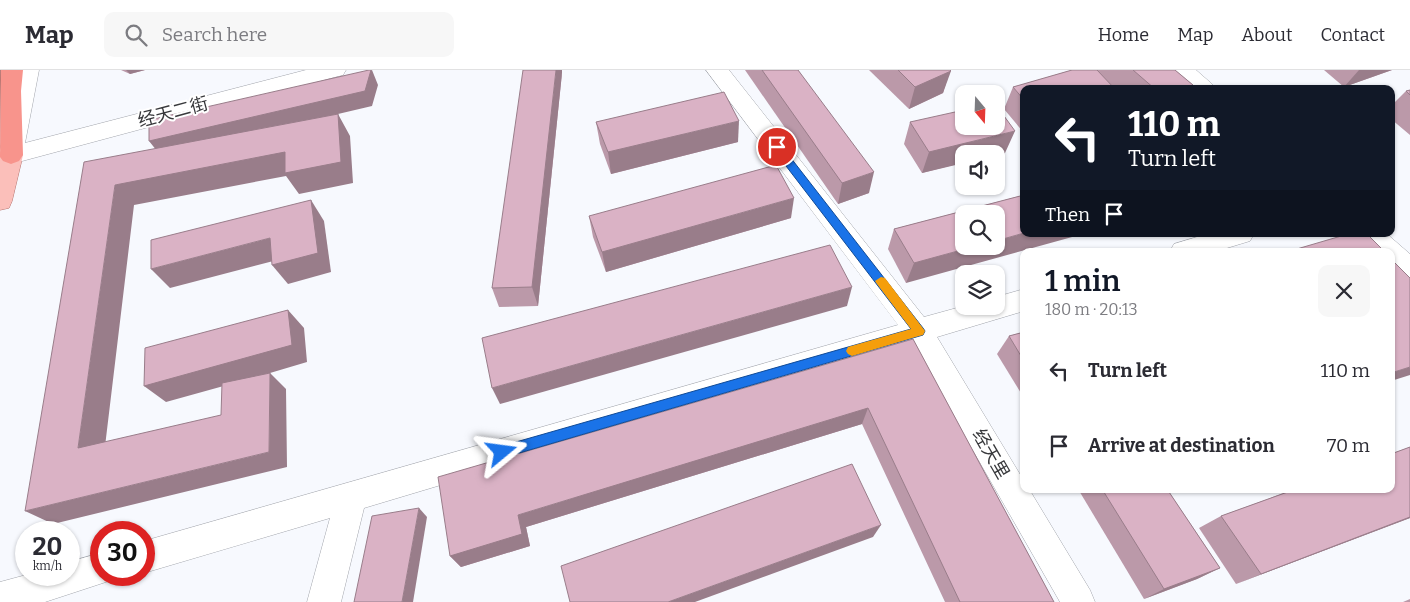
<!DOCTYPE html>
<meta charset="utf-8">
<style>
:root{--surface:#fff;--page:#f7f7f7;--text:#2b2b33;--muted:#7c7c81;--line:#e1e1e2;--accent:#111827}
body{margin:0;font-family:Bitter,"Noto Sans SC",serif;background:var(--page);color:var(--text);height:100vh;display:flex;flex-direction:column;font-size:19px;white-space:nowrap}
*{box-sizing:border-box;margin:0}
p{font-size:16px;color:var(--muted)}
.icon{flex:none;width:28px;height:28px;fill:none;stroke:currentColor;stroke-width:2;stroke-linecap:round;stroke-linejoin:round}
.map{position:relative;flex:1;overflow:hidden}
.drawer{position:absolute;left:1020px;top:178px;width:375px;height:245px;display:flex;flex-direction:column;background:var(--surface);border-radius:10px;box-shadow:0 1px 4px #0004}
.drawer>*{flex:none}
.banner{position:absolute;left:1020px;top:15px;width:375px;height:152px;border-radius:10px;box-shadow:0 1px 4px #0004;background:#111827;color:#fff;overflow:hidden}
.needle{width:32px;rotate:161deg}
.buttons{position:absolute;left:955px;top:15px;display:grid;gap:10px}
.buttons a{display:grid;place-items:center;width:50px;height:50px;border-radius:10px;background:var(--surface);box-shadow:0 1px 4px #0004;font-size:25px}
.speed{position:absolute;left:15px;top:451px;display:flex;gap:10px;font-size:25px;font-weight:700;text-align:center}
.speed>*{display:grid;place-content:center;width:65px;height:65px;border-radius:50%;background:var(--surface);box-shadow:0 1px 4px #0004;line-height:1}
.speed small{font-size:12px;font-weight:400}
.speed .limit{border:8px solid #d22;background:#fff;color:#111}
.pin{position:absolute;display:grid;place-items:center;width:42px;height:42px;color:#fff;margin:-21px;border:2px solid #fff;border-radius:50%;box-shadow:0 1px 5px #0007}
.me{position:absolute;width:55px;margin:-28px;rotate:74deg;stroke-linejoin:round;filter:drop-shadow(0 0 4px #0008)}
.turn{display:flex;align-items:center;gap:18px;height:105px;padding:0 25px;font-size:22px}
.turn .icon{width:65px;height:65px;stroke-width:2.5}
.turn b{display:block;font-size:35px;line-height:42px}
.then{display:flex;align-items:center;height:48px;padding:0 25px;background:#0003;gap:10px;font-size:19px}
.round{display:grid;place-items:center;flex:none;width:52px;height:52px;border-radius:10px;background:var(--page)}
.overview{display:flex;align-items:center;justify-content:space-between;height:85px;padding:0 25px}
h1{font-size:30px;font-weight:600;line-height:38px;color:var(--accent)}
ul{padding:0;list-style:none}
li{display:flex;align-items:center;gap:15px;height:75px;padding:0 25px}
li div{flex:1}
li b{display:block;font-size:19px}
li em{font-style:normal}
header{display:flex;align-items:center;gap:30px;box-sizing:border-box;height:70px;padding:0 25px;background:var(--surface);border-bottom:1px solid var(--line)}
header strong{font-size:24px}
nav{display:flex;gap:28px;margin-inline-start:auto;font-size:18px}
.search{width:350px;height:45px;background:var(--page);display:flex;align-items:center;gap:12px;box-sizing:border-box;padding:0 18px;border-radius:10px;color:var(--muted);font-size:19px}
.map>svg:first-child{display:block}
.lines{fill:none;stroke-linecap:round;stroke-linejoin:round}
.street-casing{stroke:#a2a5ac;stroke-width:1}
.secondary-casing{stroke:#a2a5ac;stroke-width:1}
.primary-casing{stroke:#b57470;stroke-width:1}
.highway-casing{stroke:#b57470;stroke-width:1}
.street{fill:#fff;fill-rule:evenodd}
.secondary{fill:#fff;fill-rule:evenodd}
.primary{fill:#fbbfba;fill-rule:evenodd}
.highway{fill:#f8948c;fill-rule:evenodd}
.wall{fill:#bb99a9}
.shaded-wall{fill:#997d8a}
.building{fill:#dab2c5;stroke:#997d8a}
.route{fill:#1a73e8;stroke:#114b97}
.slow{fill:#f59e0b}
.labels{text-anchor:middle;stroke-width:4;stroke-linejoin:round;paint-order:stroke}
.street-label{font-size:18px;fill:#38393c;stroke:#fff}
</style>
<header>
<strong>Map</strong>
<div class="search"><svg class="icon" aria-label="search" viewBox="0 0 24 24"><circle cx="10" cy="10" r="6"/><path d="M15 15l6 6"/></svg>Search here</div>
<nav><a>Home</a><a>Map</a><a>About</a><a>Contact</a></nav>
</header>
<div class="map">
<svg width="1410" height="532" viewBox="0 0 1410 532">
<rect width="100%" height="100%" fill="#f7f9fe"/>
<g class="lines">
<defs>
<g id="street">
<polygon points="706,0 729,0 924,247 964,236 996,236 996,227 1024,219 1024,241 937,267 1024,411 1024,419 1029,419 1090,520 1095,532 1060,532 912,274 364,438 341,532 307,532 330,448 144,503 144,471 898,255"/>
<polygon points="1207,164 1254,164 1250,171 1217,181 1170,181 1174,174"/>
<polygon points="101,483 101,505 115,505 112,510 45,532 0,532 0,512 26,505 69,505 69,492"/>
</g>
<g id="secondary">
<polygon points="17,0 39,0 25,73 306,0 346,0 343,5 335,7 11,94 3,91 0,81"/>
<polygon points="1171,0 1196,0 1212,14 1215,19 1190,19"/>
<polygon points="1357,164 1387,164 1410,184 1410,211 1401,208 1391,199 1391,181 1372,181 1361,171"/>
</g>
<polygon id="primary" points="11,76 19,79 23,85 12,131 9,138 0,140 0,83 3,79"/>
<polygon id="highway" points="1,0 23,0 21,21 23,85 19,91 11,94 3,91 0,87"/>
</defs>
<use href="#street" class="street-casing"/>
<use href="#secondary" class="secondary-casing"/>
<use href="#primary" class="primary-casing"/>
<use href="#highway" class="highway-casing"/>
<use href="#street" class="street"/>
<use href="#secondary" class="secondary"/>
<use href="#primary" class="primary"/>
<use href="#highway" class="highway"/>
</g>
<g class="wall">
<polygon points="121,0 145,0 130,4"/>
<polygon points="745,0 798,0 869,123 838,134"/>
<polygon points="869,0 950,0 943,23 909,39"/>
<polygon points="1072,0 1175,0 1193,15 1191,19 1116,19 1111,15 1024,19 1024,63 1004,39 1013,17"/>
<polygon points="1324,0 1392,0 1344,17"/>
<polygon points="562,3 538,236 499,237 492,218"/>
<polygon points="1410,20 1410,65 1391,49 1391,36 1406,21"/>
<polygon points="596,52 738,72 611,104 600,74"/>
<polygon points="910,52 1005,83 996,85 996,84 922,103 904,74"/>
<polygon points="1024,125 906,213 888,179 894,159"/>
<polygon points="589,146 791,148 606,202 593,167"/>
<polygon points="1024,262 1024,328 997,284 1009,266"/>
<polygon points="913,269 1054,532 945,532 862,354 526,457 530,476 461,497 450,486"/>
<polygon points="1410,377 1410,448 1236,514 1199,458 1221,446"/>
<polygon points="1078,419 1167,419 1220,498 1197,509 1144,529"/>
<polygon points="1410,529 1410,532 1403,532"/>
</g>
<g class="shaded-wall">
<polygon points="126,0 145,0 130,4"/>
<polygon points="372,0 378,15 372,36 338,44 350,66 353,113 299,124 286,106 134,135 103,393 78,378 115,115 338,44 161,86 149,71"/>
<polygon points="556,0 562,0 562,3 538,236 532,217"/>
<polygon points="1359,0 1392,0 1344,17"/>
<polygon points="951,1 943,23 909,39 915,17"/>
<polygon points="1193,15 1191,19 1185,19"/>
<polygon points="739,51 738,72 611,104 608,82"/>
<polygon points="1015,61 1005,83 996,85 996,84 964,84 964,93 922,103 929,82"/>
<polygon points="874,102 869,123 838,134 842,113"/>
<polygon points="794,128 791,148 606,202 602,182"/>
<polygon points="311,130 324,151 331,202 288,214 272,195"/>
<polygon points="1024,163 1083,164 906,213 914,193 976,176 996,176 996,171"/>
<polygon points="270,168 285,188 170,218 151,199"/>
<polygon points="852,217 847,236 500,334 492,318"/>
<polygon points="288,240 304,258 307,292 270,303 286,319 287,397 53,454 25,441 269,382 270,303 166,332 144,316"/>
<polygon points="1410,297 1410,305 1391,311 1391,303"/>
<polygon points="868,338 862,354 526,457 530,476 461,497 450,486 518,445"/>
<polygon points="419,438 427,447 413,532 402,532"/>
<polygon points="1410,447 1410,448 1236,514 1261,504"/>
<polygon points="881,455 873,467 695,532 668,532"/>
<polygon points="1220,498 1197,509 1144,529 1164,519"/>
</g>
<g class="building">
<polygon points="369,0 371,0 365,21 149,71 149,50"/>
<polygon points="523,0 556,0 532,217 492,218"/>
<polygon points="762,0 798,0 874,102 842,113"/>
<polygon points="898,0 950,0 951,1 915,17"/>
<polygon points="1072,0 1097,0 1115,19 1024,19 1024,30 1013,17"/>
<polygon points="1133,0 1175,0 1193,15 1185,19 1155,19"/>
<polygon points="1410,20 1410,25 1406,21"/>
<polygon points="724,22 739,51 608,82 596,52"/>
<polygon points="996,35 1015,61 929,82 910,52 964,40 964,56 996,56"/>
<polygon points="338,44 341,92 285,103 285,82 115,115 78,378 221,345 222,313 270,303 269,382 25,441 84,92"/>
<polygon points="776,95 794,128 602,182 589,146"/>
<polygon points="1024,125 1024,163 996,171 996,144 964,144 964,176 976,176 914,193 894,159"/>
<polygon points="311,130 318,183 272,195 270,168 151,199 151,170"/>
<polygon points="1348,164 1367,164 1384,181 1290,181"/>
<polygon points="830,175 852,217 492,318 482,268"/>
<polygon points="1391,189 1410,208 1410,297 1391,303"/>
<polygon points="288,240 292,275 144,316 145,278"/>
<polygon points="1024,262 1024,291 1009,266"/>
<polygon points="913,269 1054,532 960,532 868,338 518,445 522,464 450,486 438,407"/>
<polygon points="1410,377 1410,447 1261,504 1221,446 1296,419 1391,419 1391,384"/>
<polygon points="852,394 881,455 668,532 570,532 561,496"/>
<polygon points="1102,419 1167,419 1220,498 1164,519"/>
<polygon points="419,438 402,532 354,532 372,446"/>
</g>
<polygon class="route" points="777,73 780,74 923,258 925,261 923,265 502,388 498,386 496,382 498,378 502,376 911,259 773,79 773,74"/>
<polygon class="slow" points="881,207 885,208 925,261 923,265 919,266 852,286 848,284 846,281 848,277 911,259 877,214 875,211"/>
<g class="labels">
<g class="street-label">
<text transform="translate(173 42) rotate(-15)" y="6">经天二街</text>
<text transform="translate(991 384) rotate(60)" y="6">经天里</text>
</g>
</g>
</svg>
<div class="buttons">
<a><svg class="needle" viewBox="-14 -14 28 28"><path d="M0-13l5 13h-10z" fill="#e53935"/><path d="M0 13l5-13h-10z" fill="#7c7c81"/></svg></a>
<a><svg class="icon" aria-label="sound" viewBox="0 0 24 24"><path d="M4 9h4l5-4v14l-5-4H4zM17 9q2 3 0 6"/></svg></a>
<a><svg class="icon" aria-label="search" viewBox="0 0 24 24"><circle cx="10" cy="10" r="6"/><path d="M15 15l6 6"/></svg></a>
<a><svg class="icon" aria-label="layers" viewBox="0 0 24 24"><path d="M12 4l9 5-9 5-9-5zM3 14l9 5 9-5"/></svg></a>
</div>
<div class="speed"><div>20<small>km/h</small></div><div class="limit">30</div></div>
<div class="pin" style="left:777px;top:77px;background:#d93025"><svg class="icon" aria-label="arrive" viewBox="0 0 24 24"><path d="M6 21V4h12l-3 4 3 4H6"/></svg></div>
<svg class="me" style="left:502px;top:382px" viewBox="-20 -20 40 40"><path d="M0-17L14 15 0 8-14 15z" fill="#1a73e8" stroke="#fff" stroke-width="4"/></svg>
<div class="banner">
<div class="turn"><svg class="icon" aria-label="left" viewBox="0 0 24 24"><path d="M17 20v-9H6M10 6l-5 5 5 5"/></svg><div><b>110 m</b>Turn left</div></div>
<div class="then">Then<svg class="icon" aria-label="arrive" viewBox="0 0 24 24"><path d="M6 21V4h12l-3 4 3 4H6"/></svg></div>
</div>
<section class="drawer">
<div class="overview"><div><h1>1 min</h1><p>180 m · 20:13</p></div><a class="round"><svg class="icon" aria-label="close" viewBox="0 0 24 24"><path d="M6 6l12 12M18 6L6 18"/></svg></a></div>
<ul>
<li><svg class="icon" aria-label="left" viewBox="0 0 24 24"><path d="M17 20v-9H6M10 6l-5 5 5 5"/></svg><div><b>Turn left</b></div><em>110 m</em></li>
<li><svg class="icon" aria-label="arrive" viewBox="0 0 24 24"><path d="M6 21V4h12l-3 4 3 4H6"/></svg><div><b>Arrive at destination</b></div><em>70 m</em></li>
</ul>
</section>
</div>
